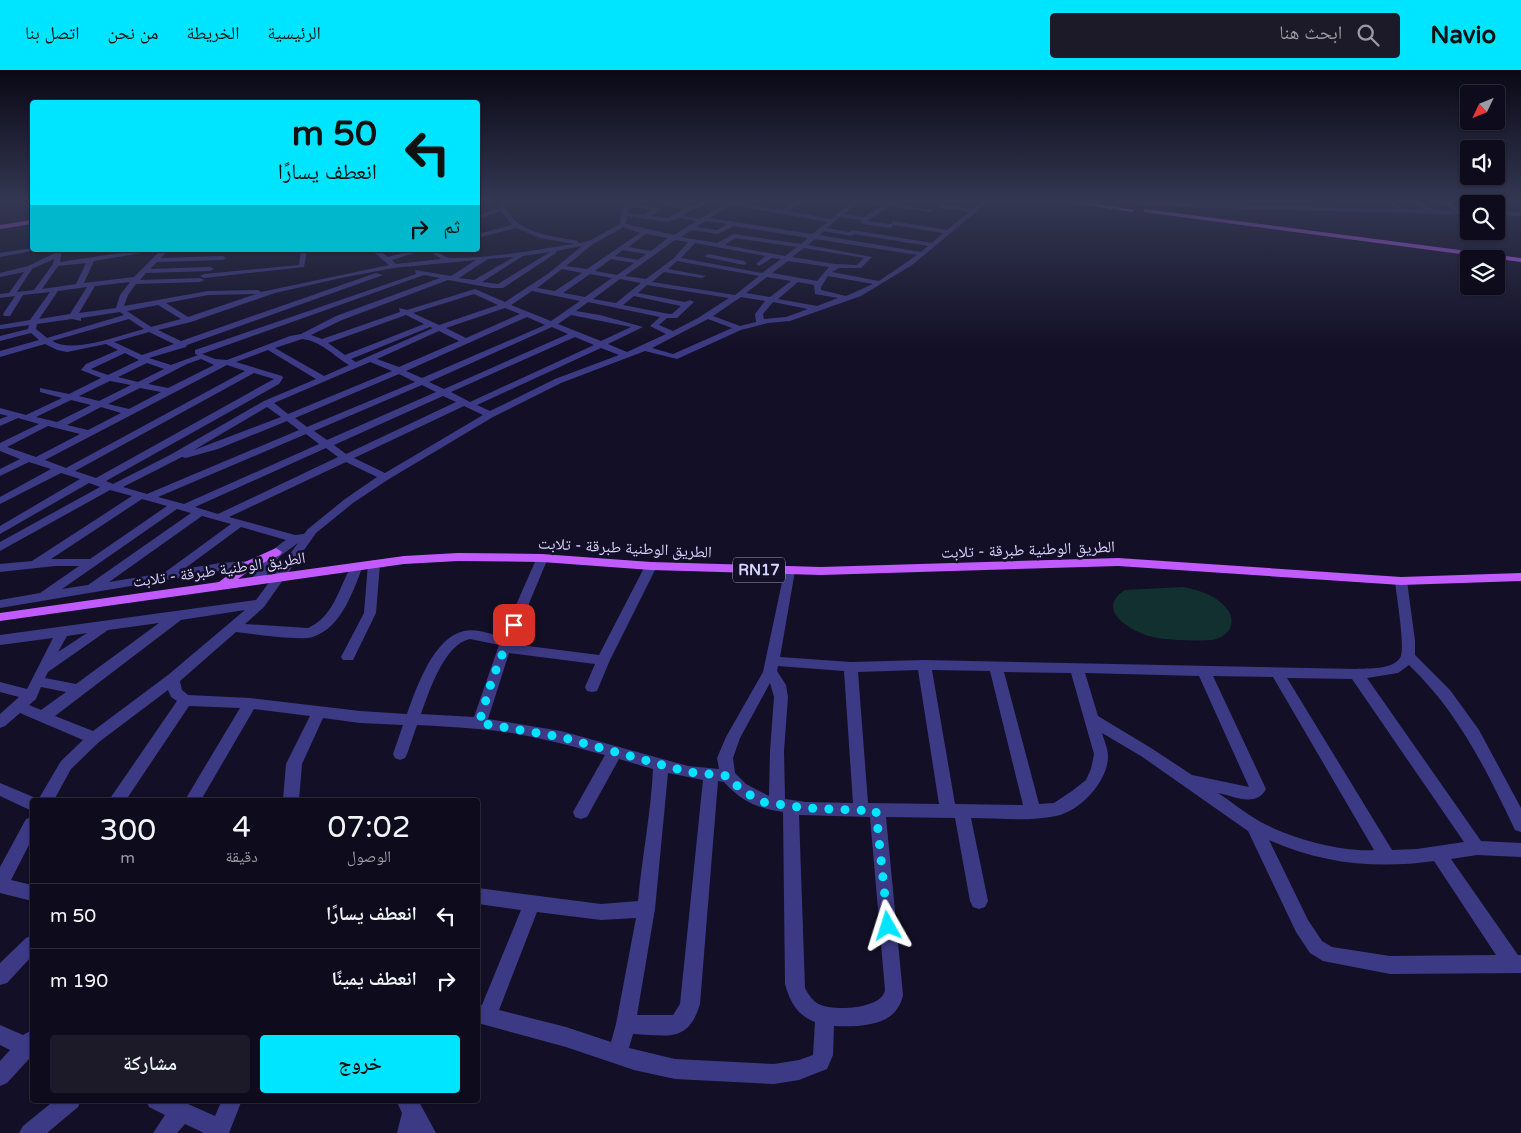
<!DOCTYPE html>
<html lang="ar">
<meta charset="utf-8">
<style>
:root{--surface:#0e0b1c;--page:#1c1929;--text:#f1f3f6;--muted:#9b9ba3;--line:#2e2b3b;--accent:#00e5ff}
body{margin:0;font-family:"Varela Round","Noto Naskh Arabic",sans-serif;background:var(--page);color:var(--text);direction:rtl;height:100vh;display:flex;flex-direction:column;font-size:19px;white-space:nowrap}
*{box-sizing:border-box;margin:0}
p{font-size:16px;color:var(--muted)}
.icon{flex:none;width:28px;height:28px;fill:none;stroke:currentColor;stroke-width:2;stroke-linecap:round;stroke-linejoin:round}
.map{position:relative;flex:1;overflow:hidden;direction:ltr}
.details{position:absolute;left:30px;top:728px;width:450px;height:305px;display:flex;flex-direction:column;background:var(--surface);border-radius:5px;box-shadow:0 1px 4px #0004,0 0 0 1px var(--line);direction:rtl}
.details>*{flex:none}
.top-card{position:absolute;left:30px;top:30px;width:450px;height:152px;border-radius:5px;box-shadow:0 1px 4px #0004,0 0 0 1px var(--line);direction:rtl;background:#00e5ff;color:#111;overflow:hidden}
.needle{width:32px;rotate:227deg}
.buttons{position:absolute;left:1460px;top:15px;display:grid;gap:10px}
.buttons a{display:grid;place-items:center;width:45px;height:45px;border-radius:5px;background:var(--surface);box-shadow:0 1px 4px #0004,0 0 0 1px var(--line);font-size:25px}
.pin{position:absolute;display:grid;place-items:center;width:42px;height:42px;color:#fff;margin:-21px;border-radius:10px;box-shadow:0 2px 8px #0006}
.me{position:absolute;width:55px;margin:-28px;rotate:354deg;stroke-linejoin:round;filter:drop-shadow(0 0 4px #0008)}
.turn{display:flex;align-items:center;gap:18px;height:105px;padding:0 20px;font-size:22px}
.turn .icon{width:65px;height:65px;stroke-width:2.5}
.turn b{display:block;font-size:35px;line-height:42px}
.then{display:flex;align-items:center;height:48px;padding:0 20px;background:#0003;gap:10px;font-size:19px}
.eta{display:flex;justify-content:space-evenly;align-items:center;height:85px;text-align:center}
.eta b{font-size:30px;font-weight:600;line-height:35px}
.action{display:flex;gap:10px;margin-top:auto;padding:10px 20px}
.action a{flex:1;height:58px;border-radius:5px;background:var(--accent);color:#111;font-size:20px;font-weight:600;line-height:58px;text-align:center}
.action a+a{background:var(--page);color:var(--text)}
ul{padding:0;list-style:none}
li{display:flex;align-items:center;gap:15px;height:65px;padding:0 20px;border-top:1px solid var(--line)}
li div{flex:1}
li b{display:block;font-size:19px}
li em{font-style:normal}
header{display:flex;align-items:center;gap:30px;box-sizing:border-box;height:70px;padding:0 25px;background:var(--accent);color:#111}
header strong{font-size:24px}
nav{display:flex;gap:28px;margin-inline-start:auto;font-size:18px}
.search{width:350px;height:45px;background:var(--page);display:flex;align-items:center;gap:12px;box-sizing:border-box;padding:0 18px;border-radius:5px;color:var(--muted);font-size:19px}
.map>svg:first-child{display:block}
.green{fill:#12302f}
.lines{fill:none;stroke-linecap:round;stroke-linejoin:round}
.minor{fill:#3d3a85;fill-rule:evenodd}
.major{fill:#c25bff;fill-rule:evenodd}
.route{stroke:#00e5ff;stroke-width:9;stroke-dasharray:0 16.2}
.labels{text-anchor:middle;stroke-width:5;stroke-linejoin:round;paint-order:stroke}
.shield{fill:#130f26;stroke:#9e99be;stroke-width:1}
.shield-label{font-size:15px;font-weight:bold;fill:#d9d4ff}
.street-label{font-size:16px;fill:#d9d4ff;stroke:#130f26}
</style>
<header>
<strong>Navio</strong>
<div class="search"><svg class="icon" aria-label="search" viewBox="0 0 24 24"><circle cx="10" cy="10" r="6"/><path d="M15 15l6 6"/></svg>ابحث هنا</div>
<nav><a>الرئيسية</a><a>الخريطة</a><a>من نحن</a><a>اتصل بنا</a></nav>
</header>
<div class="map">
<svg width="1521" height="1063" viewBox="0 0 1521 1063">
<rect width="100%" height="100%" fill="#130f26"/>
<path class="green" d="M 1183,517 C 1199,520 1221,527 1229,542 C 1236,554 1228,566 1216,569 C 1208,572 1168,570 1158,568 C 1136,565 1092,541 1125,520 Z"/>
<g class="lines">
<g class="minor">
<path d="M 499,130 L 505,130 L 503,132 C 516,165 549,165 578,171 L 579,173 L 589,171 L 620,154 L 621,139 L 629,130 L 635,130 L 632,134 L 660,138 L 660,140 L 651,146 L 668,148 L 684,139 L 662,135 L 662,133 L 695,136 L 706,130 L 722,130 L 782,140 L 799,130 L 806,130 L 788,141 L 831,149 L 854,130 L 870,130 L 933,140 L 930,142 L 890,136 L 867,151 L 891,154 L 893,151 L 947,160 L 969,142 L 938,137 L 942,130 L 948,130 L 944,135 L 973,139 L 982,130 L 988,130 L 976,142 L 912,195 L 861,226 L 790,251 L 768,253 L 741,260 L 677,289 L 645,281 L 561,313 L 493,347 L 389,409 L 353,433 L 316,463 L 264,537 L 245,554 L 308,558 C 335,546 339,516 353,493 L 361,493 L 363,496 C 353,521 342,557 313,567 C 300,571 252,564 236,562 L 180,611 L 182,620 L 188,625 L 250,628 L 360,641 L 407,644 C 416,618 434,567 464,561 C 477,558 490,564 502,567 L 538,485 L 546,485 L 548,488 L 512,574 L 599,585 L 645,496 L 651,492 L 657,496 L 610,590 L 597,621 L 592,622 L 587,621 L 585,617 L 595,594 L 509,583 L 488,649 L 561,661 L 688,696 L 719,699 L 717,688 L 726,667 L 763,602 L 785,498 L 793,498 L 795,501 L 780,587 L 851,592 L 924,590 L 1356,599 C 1369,598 1391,600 1400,588 C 1406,579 1396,524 1395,511 L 1401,507 L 1407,511 L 1415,571 L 1415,585 L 1450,620 L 1479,660 L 1521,738 L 1521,762 L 1515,760 C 1486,699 1458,642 1409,595 L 1398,603 L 1367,608 L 1481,771 L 1521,773 L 1521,787 L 1477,785 L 1451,789 L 1518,885 L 1521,885 L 1521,903 L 1390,904 L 1323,891 L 1310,883 L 1296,862 L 1248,761 L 1141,686 L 1102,663 C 1104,670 1108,679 1108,686 C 1108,711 1081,741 1056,746 C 1028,752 999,748 971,748 L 988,831 L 985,837 L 979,839 L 973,837 L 970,831 L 955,748 L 886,747 L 903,925 C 902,930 900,935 897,939 C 885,957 853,957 834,956 L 833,985 L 827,999 L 799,1010 L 774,1014 L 675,1009 L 634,1000 L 566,977 L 478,953 L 478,935 L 482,935 L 521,840 L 478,834 L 478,818 L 601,834 L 638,831 C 642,787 651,743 653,699 L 619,689 L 587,747 L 581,749 L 575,747 L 573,742 L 605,685 C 564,674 521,662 478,659 C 458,657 437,656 417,655 L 407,684 L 405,688 L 400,690 L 395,688 L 393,684 L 403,655 L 360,653 L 323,648 L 302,694 L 299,730 L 283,730 L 286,694 L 310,646 L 254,639 L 201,730 L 185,730 L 240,638 L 189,636 L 126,730 L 109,730 L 177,631 L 171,627 L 168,620 L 99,672 L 71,699 L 54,730 L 38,730 L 61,691 L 83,670 L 20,643 L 5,656 L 0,658 L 0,644 L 19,627 L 0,622 L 0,612 L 27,619 L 53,568 L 0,575 L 0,565 L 256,530 L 298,473 L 279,487 L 261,513 L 257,514 L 251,510 C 260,493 270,480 286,470 L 241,457 L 184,499 L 220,493 L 249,491 L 253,492 L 255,495 L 253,498 L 220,501 L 0,538 L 0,530 L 40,523 L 79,496 L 55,496 L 0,502 L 0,494 L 32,491 L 132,426 L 110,420 L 0,481 L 0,472 L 100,417 L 89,413 L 0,464 L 0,456 L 80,409 L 61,403 L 0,434 L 0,427 L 51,399 L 29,392 L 0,406 L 0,399 L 20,389 L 0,381 L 0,373 L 39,354 L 18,348 L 0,356 L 0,349 L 8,346 L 0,344 L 0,338 L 26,345 L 62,328 L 40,322 L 40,318 L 69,324 L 101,308 L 81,300 L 86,294 L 118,280 L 106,274 L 67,282 L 57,280 L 45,274 L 0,287 L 0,281 L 39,270 L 31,263 L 0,271 L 0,266 L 28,259 L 29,255 L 2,259 L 0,259 L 0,255 L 30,250 L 50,222 L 23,225 L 10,246 L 4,246 L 3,244 L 15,226 L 0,228 L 0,224 L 9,223 L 24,202 L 0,207 L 0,203 L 28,196 L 55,183 L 56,180 L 62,180 L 60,192 L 141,180 L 147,180 L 148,182 L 94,191 L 84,213 L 134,207 L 161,180 L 168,180 L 161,188 L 223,186 L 226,188 L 223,190 L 157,192 L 150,199 L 210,197 L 214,199 L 210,201 L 146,203 L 140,210 L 200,208 L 204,210 L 200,212 L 136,214 L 128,225 L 124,236 L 208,221 L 258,220 L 261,222 L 389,195 L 371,180 L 378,180 L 388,187 L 414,180 L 424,180 L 392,190 L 396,194 L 441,189 L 428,180 C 439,180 444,189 453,188 C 493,188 534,180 574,174 L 540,168 L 516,158 L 478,168 L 478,164 L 512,155 L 501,141 L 478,149 L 478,145 L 499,138 L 497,132 ZM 712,131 L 724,134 L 700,149 L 683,145 C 692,139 702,137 712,131 ZM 859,131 L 860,132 L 883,135 L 864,147 L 844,144 ZM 730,135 L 827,152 L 812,164 L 710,148 ZM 629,137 L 652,140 L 644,145 L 627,143 ZM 627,146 L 669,152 L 679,148 L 696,151 L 674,165 L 626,154 ZM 840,147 L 861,150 L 860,152 L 863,154 L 891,158 L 893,155 L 943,163 L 932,173 L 852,160 L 849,162 L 827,158 ZM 706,151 L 727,154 L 717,160 L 696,157 ZM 734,156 L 808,168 L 801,174 L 734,164 L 717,173 L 681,167 L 692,160 L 718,164 ZM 624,157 L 640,163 L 587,199 L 566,196 L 593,174 ZM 824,161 L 851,166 L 854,164 L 928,176 L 921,182 L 819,165 ZM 646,164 L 668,168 L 651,181 L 628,177 ZM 735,168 L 797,177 L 785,186 L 725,175 ZM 815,169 L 917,185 L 879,211 L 832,202 L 839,198 L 861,198 L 872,187 L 808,175 ZM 675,170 L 688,172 L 674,188 L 646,209 L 625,206 ZM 695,173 L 765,186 L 756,194 L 759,196 L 772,188 L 781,189 L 762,203 L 681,188 ZM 582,176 L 549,203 L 505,232 L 475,219 L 407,240 L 399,238 L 400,242 L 322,269 L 311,265 L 342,250 L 448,210 L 492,218 L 503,218 L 556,183 L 556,181 ZM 804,178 L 864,188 L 857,195 L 835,194 L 792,187 ZM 623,180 L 646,184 L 638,190 L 615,186 ZM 550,182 L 498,214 L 482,212 L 523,186 ZM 514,187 L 474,210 L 459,208 L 488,189 ZM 54,189 L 53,194 L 34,220 L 17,222 L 32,199 ZM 611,189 L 634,193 L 617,205 L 595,201 ZM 476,190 L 451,206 L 415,200 L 416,204 L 195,280 L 195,284 L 198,285 L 171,295 L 149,288 L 186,277 L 187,275 L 383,205 L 376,203 L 181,271 L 158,260 L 191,252 L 275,223 L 341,208 L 393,198 ZM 677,191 L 759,206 L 735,225 L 652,212 L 664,202 L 702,208 L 706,206 L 668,199 ZM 788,191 L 829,197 L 817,211 L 772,203 ZM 86,193 L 76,214 L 42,219 L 58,196 ZM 562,199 L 582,203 L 555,221 L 537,218 ZM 590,204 L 612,208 L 585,227 L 563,223 ZM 424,205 L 440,208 L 336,246 L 301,264 L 290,266 L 227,290 L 215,289 L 202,284 ZM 828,206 L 873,214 L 846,226 L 821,220 L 821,217 ZM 767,207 L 791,211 L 770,227 L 746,223 ZM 620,209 L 641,213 L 616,233 L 593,229 ZM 130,212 L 120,225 L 116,238 L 79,243 L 95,216 ZM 798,212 L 814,215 L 815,224 L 838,228 L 817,236 L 778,229 ZM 647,215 L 729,228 L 698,248 L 673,261 L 659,255 L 667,248 L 677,248 L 694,232 L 690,230 L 685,232 L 638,223 ZM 87,217 L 70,244 L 39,249 L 58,221 ZM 532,221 L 580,231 L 551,251 L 511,235 ZM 256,224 L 188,247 L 166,233 L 208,225 ZM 474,224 L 498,235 L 439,255 L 413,243 ZM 634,226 L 681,236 L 672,244 L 669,244 L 623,235 ZM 741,227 L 765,231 L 755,244 L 756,252 L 740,256 L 713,246 ZM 588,232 L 660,247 L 650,256 L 666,264 L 627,282 L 608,274 L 643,257 L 600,245 L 576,241 ZM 773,232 L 808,239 L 786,247 L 764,249 L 763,244 ZM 158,235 L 181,249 L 151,257 L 127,241 ZM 505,238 L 520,244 L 466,268 L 446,258 ZM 120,242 L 124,245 L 47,268 L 36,259 L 37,254 L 72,249 L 81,251 L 81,248 ZM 406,245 L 424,254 L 345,285 L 328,273 ZM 571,245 L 631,257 L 601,271 L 558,254 ZM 527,247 L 545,255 L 422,308 L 406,301 ZM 129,249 L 144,259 C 120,265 74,284 52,271 ZM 708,249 L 732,258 L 673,284 L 652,278 ZM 430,257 L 433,258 L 356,292 L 351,289 ZM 552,257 L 568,264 L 444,319 L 429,312 ZM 439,261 L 459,271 L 399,297 L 377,289 ZM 149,262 L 174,274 L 142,285 L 114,272 ZM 575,267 L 594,275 L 470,332 L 451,322 ZM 302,269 C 321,271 334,286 349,295 L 324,306 L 275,278 ZM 601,278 L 619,285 L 555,309 L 490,341 L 477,335 ZM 268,280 L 316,309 L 264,331 L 170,385 L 113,414 L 106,411 L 279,314 L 283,308 L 282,306 L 236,292 ZM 125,283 L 139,290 L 108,305 L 91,299 ZM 201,289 L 214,295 L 168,318 L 148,314 L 187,294 ZM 370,292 L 392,301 L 288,344 L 274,333 ZM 147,293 L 164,299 L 138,312 L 118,307 ZM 227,295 L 245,301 L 66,398 L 45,390 ZM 254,303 L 274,309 L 96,408 L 75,401 ZM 399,304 L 415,312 L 307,357 L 295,348 ZM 110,311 L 131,315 L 99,331 L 79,326 ZM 422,315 L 436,322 L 327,370 L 314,361 ZM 140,318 L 161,322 L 129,339 L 108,334 ZM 443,326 L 456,332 L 346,384 L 334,375 ZM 71,330 L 91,335 L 57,352 L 36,347 ZM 464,336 L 483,345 L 385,403 L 354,388 ZM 101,337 L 121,343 L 88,360 L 67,355 ZM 267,337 L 281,347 L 194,380 ZM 287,351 L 299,360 L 147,424 L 123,417 L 182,387 L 186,388 L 218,379 ZM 48,356 L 80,364 L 36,387 L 7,377 ZM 306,364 L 319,374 L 184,434 L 158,427 ZM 326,378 L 338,387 L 218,444 L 195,437 ZM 346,392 L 377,407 L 345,429 L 308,459 L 304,464 L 295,465 L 229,447 ZM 142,429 L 167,436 L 90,489 L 51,489 ZM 177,439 L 191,443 L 88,515 L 62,519 ZM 202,446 L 231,454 L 164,503 L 109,512 ZM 245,540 L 168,605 L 93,661 L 55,646 L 181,550 ZM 159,553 L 76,614 L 45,608 L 48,602 L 108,560 ZM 87,563 L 58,582 L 67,566 ZM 470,569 L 499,575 L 474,647 L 421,644 C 429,622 444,574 470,569 ZM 778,596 L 844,601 L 853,733 L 806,732 L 785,729 L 784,681 L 788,627 L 786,615 L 777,601 ZM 918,600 L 939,734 L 868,733 L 858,602 ZM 932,600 L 990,601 L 1023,735 L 955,734 ZM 1004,602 L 1071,603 L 1094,684 L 1091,699 L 1086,710 L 1072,721 L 1054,733 L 1039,734 ZM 1085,603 L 1199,606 L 1249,717 L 1192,705 L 1151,678 L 1098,646 ZM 1213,606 L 1273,607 L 1374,780 C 1340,782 1289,768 1259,751 C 1245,743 1232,732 1218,723 C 1234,726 1256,738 1266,719 ZM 1287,608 L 1352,609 L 1464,772 L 1417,779 L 1392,780 ZM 770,613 L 774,627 L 770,681 L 769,726 L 746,714 L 735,703 L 733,688 L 740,668 ZM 41,617 L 66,622 L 41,640 L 29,635 L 36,629 ZM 668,703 L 703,710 L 680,934 L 673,945 L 637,945 L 655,839 ZM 718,711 L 724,712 C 742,732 757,738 783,742 L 785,914 C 790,932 797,945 815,952 L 813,985 L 799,990 L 774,994 L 675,989 L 629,978 L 633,964 C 667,965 688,974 700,934 ZM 799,745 L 870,747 L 885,920 C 882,939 835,941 821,935 C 813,932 808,924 805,918 ZM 1269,770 C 1322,794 1378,799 1434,791 L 1496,885 L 1390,886 L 1332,877 L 1322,871 L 1308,850 ZM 537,842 L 601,850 L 636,848 L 616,954 L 611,972 L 566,957 L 499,940 Z"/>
<polygon points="815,130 822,130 816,134 813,132"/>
<polygon points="1382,130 1389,130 1406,139 1426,140 1408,130 1415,130 1434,140 1456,141 1435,130 1442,130 1461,139 1461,141 1469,141 1469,145 1144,136 1141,134 1144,132 1399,139"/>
<polygon points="1497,130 1504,130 1505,131 1502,133"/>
<polygon points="1496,141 1521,142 1521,146 1496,145"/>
<polygon points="32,178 32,180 38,180 0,187 0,183"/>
<polygon points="301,180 307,180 304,197 204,208 200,206 204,204 299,195"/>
<polygon points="708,184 744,191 747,193 744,195 706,187 705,186"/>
<polygon points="374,490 380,494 376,543 353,590 343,590 341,587 364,543 368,494"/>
<polygon points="0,713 38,729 32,730 32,741 0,726"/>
<polygon points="32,747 32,769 11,810 32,815 32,831 0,823 0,797 26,749"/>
<polygon points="32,865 32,886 7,913 0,915 0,893 26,868"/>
<polygon points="0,955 23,965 32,960 32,990 29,989 7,1013 0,1016 0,991 10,980 0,975"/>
<polygon points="55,1030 81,1030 78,1037 47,1063 19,1063 23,1056"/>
<polygon points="146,1030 179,1030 215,1046 222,1030 242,1030 229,1063 204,1063 185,1054 177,1063 153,1063 165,1045 149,1037"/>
<polygon points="396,1030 418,1030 436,1063 397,1063 402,1043"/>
</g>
<g class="major">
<polygon points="1057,130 1071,130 1135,140 1132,142"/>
<polygon points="1145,139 1521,188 1521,192 1143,142"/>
<polygon points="32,150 32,154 0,159 0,155"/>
<polygon points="276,478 282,482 280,485 253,498 238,509 404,486 458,483 542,484 651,492 821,497 1118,488 1401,507 1521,503 1521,511 1401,515 1118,496 821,505 651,500 542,492 458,491 404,494 0,551 0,543 219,512 245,492"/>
</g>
</g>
<linearGradient id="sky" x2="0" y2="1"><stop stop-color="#0a0815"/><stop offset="0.47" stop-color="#333752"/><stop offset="1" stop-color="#333752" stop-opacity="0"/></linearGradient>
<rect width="1521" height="279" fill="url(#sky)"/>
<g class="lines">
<polyline class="route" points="514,555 492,610 479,653 561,667 688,702 728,706 740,719 762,732 806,738 876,741 888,856"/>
</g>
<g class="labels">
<rect class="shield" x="733" y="487.5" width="52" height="25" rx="4"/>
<g class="shield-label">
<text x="759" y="505">RN17</text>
</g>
<g class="street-label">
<text transform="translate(625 477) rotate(3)" y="6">الطريق الوطنية طبرقة - تلابت</text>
<text transform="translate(1028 479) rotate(-2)" y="6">الطريق الوطنية طبرقة - تلابت</text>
<text transform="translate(219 499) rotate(-8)" y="6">الطريق الوطنية طبرقة - تلابت</text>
</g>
</g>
</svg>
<div class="buttons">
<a><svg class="needle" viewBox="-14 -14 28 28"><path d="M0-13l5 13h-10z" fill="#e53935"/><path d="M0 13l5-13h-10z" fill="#9b9ba3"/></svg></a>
<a><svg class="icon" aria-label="sound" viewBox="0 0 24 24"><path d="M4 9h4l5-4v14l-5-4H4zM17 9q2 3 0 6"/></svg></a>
<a><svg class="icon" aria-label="search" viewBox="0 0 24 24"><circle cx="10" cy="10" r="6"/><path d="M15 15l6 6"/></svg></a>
<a><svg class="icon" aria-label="layers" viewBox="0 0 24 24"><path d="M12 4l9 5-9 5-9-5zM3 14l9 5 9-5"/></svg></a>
</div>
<div class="pin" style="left:514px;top:555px;background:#d93025"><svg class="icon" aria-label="arrive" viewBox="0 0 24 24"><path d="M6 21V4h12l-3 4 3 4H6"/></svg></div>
<svg class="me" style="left:888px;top:856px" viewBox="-20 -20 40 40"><path d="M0-17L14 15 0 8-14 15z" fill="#00e5ff" stroke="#fff" stroke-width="4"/></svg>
<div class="top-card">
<div class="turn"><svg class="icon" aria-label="left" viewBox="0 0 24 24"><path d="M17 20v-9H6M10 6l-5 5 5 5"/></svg><div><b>50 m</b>انعطف يسارًا</div></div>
<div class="then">ثم<svg class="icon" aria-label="right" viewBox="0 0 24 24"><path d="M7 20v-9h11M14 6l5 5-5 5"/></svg></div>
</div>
<section class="details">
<div class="eta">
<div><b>07:02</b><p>الوصول</p></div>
<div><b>4</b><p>دقيقة</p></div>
<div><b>300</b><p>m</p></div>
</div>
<ul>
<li><svg class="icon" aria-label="left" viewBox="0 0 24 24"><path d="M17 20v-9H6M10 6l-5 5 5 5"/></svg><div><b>انعطف يسارًا</b></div><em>50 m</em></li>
<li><svg class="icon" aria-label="right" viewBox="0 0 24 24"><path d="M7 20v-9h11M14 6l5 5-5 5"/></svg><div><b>انعطف يمينًا</b></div><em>190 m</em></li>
</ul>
<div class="action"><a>خروج</a><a>مشاركة</a></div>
</section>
</div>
